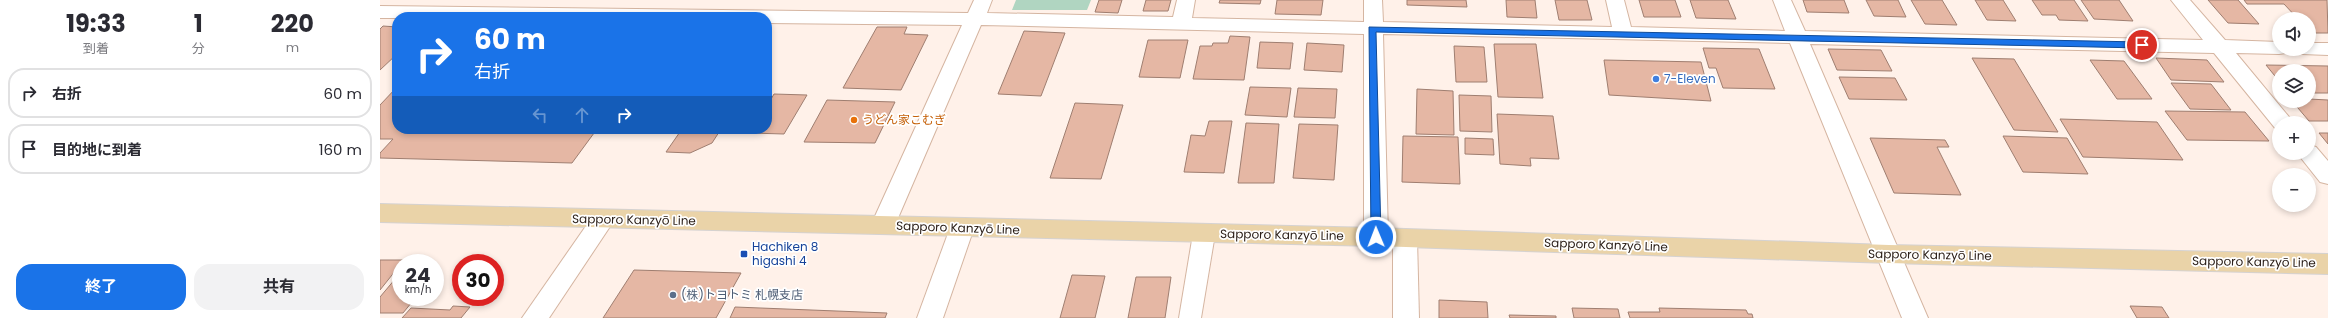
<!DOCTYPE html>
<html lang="ja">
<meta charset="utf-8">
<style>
:root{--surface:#fff;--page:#f2f2f3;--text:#2b2b33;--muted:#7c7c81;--line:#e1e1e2;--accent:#1a73e8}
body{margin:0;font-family:Poppins,"Noto Sans JP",sans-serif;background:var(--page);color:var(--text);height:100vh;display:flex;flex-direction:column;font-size:15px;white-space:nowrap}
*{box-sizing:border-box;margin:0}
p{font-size:13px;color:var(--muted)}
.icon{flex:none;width:22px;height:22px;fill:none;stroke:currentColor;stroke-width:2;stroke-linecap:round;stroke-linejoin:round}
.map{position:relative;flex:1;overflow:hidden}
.details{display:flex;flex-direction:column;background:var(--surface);width:380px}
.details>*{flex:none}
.hud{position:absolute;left:12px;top:12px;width:380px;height:122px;border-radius:16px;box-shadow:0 2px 6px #0003;background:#1a73e8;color:#fff;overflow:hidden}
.fabs{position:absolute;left:1892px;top:12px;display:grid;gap:8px}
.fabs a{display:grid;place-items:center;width:44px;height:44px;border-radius:50%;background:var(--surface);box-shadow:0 2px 6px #0003;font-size:20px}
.speed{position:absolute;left:12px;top:254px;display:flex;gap:8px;font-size:20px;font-weight:700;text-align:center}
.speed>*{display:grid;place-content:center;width:52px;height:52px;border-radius:50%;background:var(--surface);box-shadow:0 2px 6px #0003;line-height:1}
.speed small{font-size:10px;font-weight:400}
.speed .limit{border:6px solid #d22;background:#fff;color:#111}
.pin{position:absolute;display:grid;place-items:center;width:34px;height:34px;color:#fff;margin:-17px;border:2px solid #fff;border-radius:50%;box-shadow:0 1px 4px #0007}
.me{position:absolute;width:44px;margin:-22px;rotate:359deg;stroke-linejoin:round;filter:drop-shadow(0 0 3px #0008)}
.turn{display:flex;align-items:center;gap:14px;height:84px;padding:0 16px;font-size:18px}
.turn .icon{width:52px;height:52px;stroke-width:2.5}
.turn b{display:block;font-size:28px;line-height:34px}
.lanes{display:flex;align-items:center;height:38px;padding:0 16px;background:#0003;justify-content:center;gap:20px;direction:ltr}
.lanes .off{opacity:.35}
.eta{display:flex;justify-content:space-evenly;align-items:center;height:68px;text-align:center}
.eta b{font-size:24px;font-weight:700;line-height:28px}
.button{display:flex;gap:8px;margin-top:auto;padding:8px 16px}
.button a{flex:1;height:46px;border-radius:16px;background:var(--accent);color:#fff;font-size:16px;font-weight:700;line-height:46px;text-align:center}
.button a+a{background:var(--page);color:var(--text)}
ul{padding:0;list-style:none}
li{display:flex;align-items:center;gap:12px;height:50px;margin:0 8px 6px;padding:0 8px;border:2px solid var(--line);border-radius:16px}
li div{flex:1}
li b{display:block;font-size:15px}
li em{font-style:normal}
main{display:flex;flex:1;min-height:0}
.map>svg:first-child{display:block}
.green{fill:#b0d5c1}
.building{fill:#e5b7a4;stroke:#9f7e70}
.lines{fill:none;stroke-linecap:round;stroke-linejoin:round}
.service-casing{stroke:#d5b5a1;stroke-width:2}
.minor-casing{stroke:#d5b5a1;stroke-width:2}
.primary-casing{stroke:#d5d2d1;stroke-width:2}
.service{fill:#fff;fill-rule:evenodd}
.minor{fill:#fff;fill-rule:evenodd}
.primary{fill:#ead3a8;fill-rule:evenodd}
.route{fill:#1a73e8;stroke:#114b97}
.shop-dot{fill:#3f7fe0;stroke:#fff;stroke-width:1.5}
.food-dot{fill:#e8710a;stroke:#fff;stroke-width:1.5}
.transit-dot{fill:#1a4fb4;stroke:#fff;stroke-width:1.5}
.service-dot{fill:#5c6f8a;stroke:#fff;stroke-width:1.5}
.labels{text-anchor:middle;stroke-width:3.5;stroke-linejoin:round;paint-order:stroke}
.shop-label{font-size:12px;fill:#366cbe;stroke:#fff;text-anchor:start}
.food-label{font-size:12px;fill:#c56008;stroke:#fff;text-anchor:start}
.street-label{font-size:12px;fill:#2c2019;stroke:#fff}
.transit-label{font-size:12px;fill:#164399;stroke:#fff;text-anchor:start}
.service-label{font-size:12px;fill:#4e5e75;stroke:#fff;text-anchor:start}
</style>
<main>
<section class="details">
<div class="eta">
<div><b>19:33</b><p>到着</p></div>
<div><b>1</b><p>分</p></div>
<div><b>220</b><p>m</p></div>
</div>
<ul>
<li><svg class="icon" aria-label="right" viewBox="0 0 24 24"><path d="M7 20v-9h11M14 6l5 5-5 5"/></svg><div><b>右折</b></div><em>60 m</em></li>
<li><svg class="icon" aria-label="arrive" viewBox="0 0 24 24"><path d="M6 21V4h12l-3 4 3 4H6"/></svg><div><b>目的地に到着</b></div><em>160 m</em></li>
</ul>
<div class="button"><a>終了</a><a>共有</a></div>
</section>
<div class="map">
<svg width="1948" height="318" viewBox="0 0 1948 318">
<rect width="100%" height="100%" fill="#fff1e9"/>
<polygon class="green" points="636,0 711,0 707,10 632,10"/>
<g class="building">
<polygon points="719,0 742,0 738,13 715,12"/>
<polygon points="766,0 791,0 788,11 763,11"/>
<polygon points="840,0 881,0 880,4 839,3"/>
<polygon points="897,0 943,0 941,15 895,14"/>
<polygon points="1027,0 1086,0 1087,7 1027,5"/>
<polygon points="1126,0 1155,0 1157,18 1127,17"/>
<polygon points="1175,0 1207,0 1212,20 1179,20"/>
<polygon points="1259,0 1295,0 1301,17 1264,17"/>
<polygon points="1310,0 1348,0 1356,19 1316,18"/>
<polygon points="1423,0 1464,0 1469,13 1427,12"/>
<polygon points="1486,0 1518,0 1526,17 1494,16"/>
<polygon points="1531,0 1562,0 1577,25 1545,24"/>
<polygon points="1595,0 1623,0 1636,21 1607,20"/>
<polygon points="1652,0 1694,0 1708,21 1679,20 1676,15 1662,15"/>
<polygon points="1701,0 1739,0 1753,21 1714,19"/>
<polygon points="1828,0 1858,0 1879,24 1848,23"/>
<polygon points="1864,0 1947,0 1948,33 1931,33 1929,31 1929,19 1918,19 1904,4 1867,4"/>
<polygon points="3,26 17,27 17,54 0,70 0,29"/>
<polygon points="497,27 527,27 524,34 548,35 521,90 463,88"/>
<polygon points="644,31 685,33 661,96 618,94"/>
<polygon points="850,36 870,37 864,80 813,79 820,46 832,46 833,43 848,43"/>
<polygon points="768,40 808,40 800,78 759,77"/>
<polygon points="880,42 913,43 910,69 877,68"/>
<polygon points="927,43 964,45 962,72 924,70"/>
<polygon points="1114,44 1156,44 1163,98 1118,97"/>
<polygon points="1074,46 1104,47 1107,82 1076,82"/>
<polygon points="1323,48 1379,49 1395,89 1343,88 1336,68 1329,68"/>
<polygon points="1448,49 1501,50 1512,71 1457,70"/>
<polygon points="1592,58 1634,59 1678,132 1634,130"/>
<polygon points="1776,58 1827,60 1844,82 1791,80"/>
<polygon points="1224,60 1321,62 1331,101 1229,95"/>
<polygon points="1710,60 1744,61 1772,99 1737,99"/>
<polygon points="1886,65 1948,66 1948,93 1929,93 1929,71 1899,71 1899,81"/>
<polygon points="1459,77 1515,78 1527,100 1469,99"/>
<polygon points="1791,83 1831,84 1851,110 1810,109"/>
<polygon points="17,87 17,129 217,129 192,163 0,158 0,153 13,139 0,139 0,105"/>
<polygon points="870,87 911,88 907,117 865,115"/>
<polygon points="918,88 957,89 955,118 914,117"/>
<polygon points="1037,89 1073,91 1074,135 1036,134"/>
<polygon points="394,94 427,95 404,134 369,133 372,129 387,129 387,106"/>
<polygon points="1079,95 1111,96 1112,132 1080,131"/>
<polygon points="1929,99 1948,100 1948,121 1929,121 1912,101 1929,101"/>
<polygon points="447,100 515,102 495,143 424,142"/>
<polygon points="695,103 743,105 721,179 670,178"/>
<polygon points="1785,111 1865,112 1889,141 1807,140"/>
<polygon points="1117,114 1173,116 1179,159 1150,158 1151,166 1120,164"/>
<polygon points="1680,119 1777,122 1803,160 1703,157"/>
<polygon points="829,121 852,121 844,173 804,172 811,135 825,136"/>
<polygon points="866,123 899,124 894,183 858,183"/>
<polygon points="919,124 958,125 954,180 913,178"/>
<polygon points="302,129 341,129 332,143 310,153 286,152"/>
<polygon points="1939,133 1948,133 1948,144"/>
<polygon points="1023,136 1078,137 1080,184 1022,182"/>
<polygon points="1623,136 1687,138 1708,174 1643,172"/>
<polygon points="1085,138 1113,139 1114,155 1085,154"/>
<polygon points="1490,138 1565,140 1569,147 1557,147 1581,195 1514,193"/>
<polygon points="0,260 24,260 0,290"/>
<polygon points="254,270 361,273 336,318 223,318"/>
<polygon points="21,272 21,297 36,297 23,313 0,313 0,297"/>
<polygon points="692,275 725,276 715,318 680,318"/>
<polygon points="756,277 791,277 785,318 748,318"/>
<polygon points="1059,300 1107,302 1108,318 1059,318"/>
<polygon points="73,306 90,307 81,318 22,318 31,308 70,310"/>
<polygon points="1750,306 1782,307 1789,318 1757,318"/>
<polygon points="355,307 507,313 505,318 350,318"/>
<polygon points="1192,308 1238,309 1240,318 1194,318"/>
<polygon points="1279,308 1366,310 1368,314 1372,314 1373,318 1250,318 1248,312 1280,312"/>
<polygon points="1129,315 1176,316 1176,318 1130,318"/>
</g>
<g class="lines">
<defs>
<polygon id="service" points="824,226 832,228 835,234 821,318 799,318 813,234 816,228"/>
<g id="minor">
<polygon points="594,0 612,0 607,13 793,17 797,0 815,0 812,18 984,22 984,0 1002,0 1003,22 1232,27 1226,0 1244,0 1251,27 1405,31 1393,0 1411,0 1425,31 1823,40 1791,0 1810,0 1845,40 1899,42 1899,49 1908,49 1906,53 1899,54 1856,53 1914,123 1899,123 1899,129 1895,128 1834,53 1430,44 1548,318 1522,318 1410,43 1003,34 1008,237 1004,243 996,246 988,243 984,237 984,34 601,25 515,225 511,231 503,234 495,231 491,225 582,25 387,23 387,17 0,18 0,6 588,13"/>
<polygon points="1929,43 1948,43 1948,55 1922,54 1919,49 1929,49"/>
<polygon points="1929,145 1936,147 1948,161 1948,184 1940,182 1917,153 1929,153"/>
<polygon points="223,210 231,213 235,219 169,318 142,318 215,213"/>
<polygon points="582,219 590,222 594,228 563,318 537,318 570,228 574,222"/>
<polygon points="1025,229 1033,232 1037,238 1039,318 1013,318 1013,238 1017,232"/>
</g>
<polygon id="primary" points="0,204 996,228 1509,245 1948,254 1948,274 1509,263 996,246 0,222"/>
</defs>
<use href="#service" class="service-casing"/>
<use href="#minor" class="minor-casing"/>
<use href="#primary" class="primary-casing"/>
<use href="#service" class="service"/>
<use href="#minor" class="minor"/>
<use href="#primary" class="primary"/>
</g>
<polygon class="route" points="989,27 1762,42 1766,45 1762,48 996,32 1001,237 996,241 991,237"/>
<circle class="shop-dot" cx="1276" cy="79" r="4"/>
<circle class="food-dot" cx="474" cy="120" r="4"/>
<rect class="transit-dot" x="360" y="250" width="8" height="8" rx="2"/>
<circle class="service-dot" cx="293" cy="295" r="4"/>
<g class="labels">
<g class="shop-label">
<text x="1284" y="83">7-Eleven</text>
</g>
<g class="food-label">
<text x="482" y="124">うどん家こむぎ</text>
</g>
<g class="street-label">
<text transform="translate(254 220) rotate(1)" y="4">Sapporo Kanzyō Line</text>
<text transform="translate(578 228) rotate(2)" y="4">Sapporo Kanzyō Line</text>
<text transform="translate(902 235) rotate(1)" y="4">Sapporo Kanzyō Line</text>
<text transform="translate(1226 245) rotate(2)" y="4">Sapporo Kanzyō Line</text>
<text transform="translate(1550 255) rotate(1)" y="4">Sapporo Kanzyō Line</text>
<text transform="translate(1874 262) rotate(1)" y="4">Sapporo Kanzyō Line</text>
</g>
<g class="transit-label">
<text x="372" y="251">Hachiken 8<tspan x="372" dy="14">higashi 4</tspan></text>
</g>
<g class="service-label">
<text x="301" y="299">(株)トヨトミ 札幌支店</text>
</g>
</g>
</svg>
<div class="fabs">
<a><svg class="icon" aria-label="sound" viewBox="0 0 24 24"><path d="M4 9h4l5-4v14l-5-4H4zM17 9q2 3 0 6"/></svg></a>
<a><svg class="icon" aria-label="layers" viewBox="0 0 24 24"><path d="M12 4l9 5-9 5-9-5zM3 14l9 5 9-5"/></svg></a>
<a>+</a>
<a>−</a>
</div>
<div class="speed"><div>24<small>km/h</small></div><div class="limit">30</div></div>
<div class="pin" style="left:1762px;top:45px;background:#d93025"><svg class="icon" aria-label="arrive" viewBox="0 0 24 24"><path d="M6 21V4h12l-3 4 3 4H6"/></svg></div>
<svg class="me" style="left:996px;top:237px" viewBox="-20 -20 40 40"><circle r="17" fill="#1a73e8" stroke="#fff" stroke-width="3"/><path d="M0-11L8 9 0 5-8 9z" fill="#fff"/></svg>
<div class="hud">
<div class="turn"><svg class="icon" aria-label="right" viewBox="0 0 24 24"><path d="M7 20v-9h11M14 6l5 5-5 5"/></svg><div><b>60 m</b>右折</div></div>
<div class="lanes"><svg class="icon off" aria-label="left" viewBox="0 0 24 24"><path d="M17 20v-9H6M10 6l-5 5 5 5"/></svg><svg class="icon off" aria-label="ahead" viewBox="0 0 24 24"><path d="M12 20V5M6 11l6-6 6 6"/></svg><svg class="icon" aria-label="right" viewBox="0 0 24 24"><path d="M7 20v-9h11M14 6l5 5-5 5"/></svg></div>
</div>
</div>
</main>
